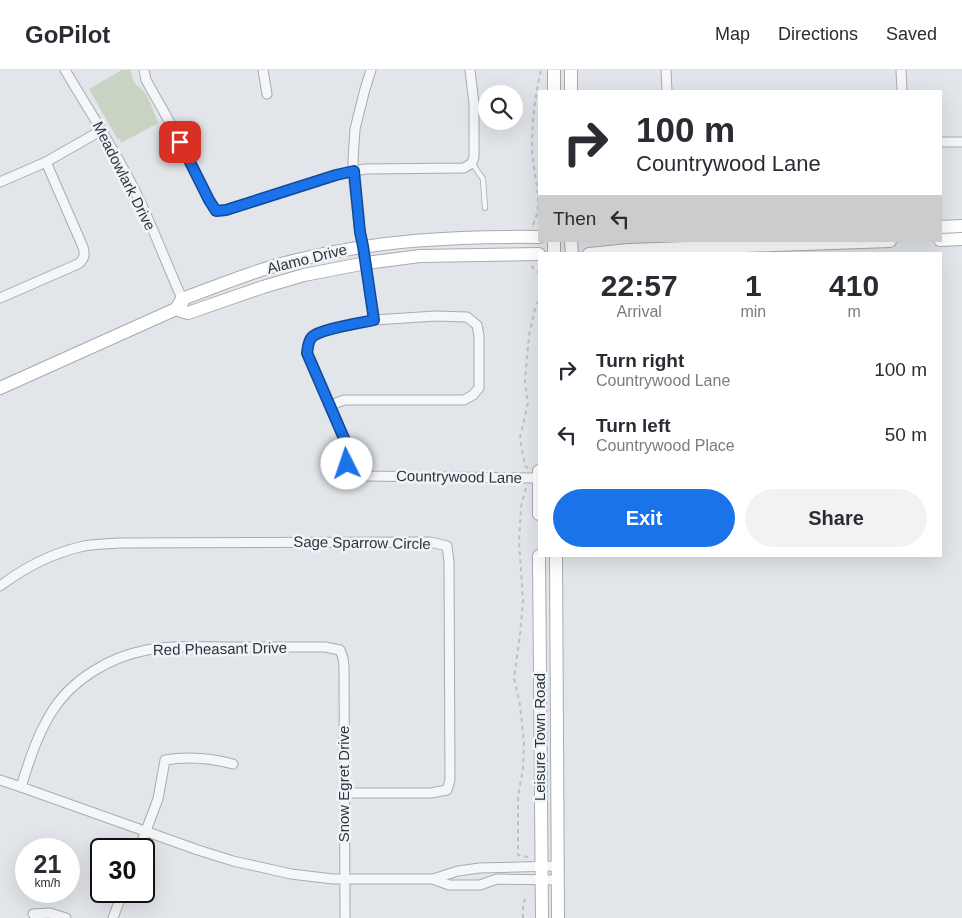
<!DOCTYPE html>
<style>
:root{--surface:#fff;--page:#f2f2f3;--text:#2b2b33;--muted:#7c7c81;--line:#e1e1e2;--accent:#1a73e8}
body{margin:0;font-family:Helvetica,sans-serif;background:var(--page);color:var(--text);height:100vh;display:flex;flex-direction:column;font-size:19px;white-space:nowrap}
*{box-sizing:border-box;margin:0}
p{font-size:16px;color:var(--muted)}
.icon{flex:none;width:28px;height:28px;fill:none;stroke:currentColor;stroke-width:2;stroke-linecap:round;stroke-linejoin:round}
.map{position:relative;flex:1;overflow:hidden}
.drawer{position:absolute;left:538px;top:182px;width:404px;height:305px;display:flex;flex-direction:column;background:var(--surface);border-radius:0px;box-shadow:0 5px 20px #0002}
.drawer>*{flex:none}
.hud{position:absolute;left:538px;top:20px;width:404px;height:152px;border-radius:0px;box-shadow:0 5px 20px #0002;background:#fff;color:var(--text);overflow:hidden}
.buttons{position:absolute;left:478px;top:15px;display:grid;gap:10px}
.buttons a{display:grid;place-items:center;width:45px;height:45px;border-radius:50%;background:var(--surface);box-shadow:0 5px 20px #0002;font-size:25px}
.speed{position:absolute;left:15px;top:768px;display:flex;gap:10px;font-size:25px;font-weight:700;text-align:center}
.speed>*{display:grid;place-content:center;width:65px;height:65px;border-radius:50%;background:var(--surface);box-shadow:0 5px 20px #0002;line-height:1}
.speed small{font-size:12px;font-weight:400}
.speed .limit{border:2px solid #111;border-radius:8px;background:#fff;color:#111}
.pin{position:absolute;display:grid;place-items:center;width:42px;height:42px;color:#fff;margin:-21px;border-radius:10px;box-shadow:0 2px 8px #0006}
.me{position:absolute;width:55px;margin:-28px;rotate:356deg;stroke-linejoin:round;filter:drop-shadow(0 0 4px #0008)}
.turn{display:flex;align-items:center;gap:18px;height:105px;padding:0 15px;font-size:22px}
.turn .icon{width:65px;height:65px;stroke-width:2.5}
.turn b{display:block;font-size:35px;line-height:42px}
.then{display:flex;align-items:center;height:48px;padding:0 15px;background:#0003;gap:10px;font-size:19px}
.eta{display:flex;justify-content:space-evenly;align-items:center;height:85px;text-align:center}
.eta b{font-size:30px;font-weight:700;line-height:35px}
.cta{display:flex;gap:10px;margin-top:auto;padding:10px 15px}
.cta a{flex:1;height:58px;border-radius:30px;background:var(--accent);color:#fff;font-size:20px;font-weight:700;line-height:58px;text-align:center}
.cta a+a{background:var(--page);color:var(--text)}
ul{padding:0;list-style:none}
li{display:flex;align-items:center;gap:15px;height:65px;padding:0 15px}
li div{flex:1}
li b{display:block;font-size:19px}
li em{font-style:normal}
header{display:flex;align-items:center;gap:30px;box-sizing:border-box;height:70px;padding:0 25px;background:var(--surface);border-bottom:1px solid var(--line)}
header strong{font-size:24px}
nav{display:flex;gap:28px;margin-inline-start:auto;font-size:18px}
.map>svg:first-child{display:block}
.green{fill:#c8d3c3}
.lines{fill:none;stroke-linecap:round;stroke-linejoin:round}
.lane-casing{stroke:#a7acb3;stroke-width:6}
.street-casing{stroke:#a7acb3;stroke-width:11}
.secondary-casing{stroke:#a7acb3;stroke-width:14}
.path{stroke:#bcc0c4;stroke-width:2;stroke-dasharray:4 4;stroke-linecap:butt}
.lane{stroke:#f4f6f8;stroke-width:4.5}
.street{stroke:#f4f6f8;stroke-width:9}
.secondary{stroke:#fff;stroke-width:12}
.route-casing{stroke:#114b97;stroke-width:12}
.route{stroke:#1a73e8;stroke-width:9}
.labels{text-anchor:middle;stroke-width:5;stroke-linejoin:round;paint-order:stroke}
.street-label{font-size:15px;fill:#2b3440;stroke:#f1f4f7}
</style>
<header>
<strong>GoPilot</strong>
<nav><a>Map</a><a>Directions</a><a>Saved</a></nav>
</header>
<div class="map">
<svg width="962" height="848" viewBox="0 0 962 848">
<rect width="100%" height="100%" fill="#e2e5e9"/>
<path class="green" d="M 122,0 L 131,0 C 133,18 137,12 145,23 C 151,32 154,43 158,53 L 121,73 L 120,69 L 118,70 L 89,19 Z"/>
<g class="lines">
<defs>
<polyline id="lane" points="472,93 483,109 485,138"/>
<g id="street">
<path d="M 65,0 C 90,42 117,83 138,127 C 155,162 168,198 184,233"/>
<polyline points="144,0 146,10 173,58 209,130 216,141 226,140 336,105 365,99 464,98 472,93 474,87 474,34 470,0"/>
<polyline points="263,0 267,24"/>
<polyline points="371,0 365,19 355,59 353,90 354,113 360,162 363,176 374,250"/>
<polyline points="666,0 667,21"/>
<polyline points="901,0 902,21"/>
<polyline points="940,72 962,72"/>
<polyline points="0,112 46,92 102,60"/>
<path d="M 0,228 L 78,194 C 85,189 85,184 83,177 L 46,92"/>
<polyline points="331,335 344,330 464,330 473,325 479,318 479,266 477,255 467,247 436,246 374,250 328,260 313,266 309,272 307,283 346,373 347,394 354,403 363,406 538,408"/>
<path d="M 0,516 C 25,497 53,483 84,476 C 96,474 108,474 119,473 L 430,472 L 447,476 L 449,492 L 450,710 L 447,720 L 431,723 L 344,723"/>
<polyline points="0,710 21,717 198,780 233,791 291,804 333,809 433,809 458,801 480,798 557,796"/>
<path d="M 21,717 C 29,691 37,666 51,643 C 71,610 109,587 147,580 C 174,575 202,577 230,577 C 262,577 293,577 325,577 L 340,580 L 343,588 L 344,596 L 345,848"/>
<path d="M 139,779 L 158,729 L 165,690 C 188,686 211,688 233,694"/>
<polyline points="433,809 449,815 480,815 497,809 557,810"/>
<polyline points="33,844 50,843 66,848"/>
<polyline points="113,848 123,821"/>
</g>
<g id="secondary">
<polyline points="554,0 554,21"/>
<polyline points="571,0 571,21"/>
<polyline points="940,157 962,156"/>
<polyline points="940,170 962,169"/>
<polyline points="554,171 554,184"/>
<polyline points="571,171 572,184"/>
<polyline points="589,184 628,180 890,171"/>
<polyline points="176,239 188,243 263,217 304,205 366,193 420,186 539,184"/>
<path d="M 0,318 L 176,239 L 182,229 C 220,215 258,199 297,190 C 377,170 457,166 539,167"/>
<polyline points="539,401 539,444"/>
<polyline points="539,486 542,848"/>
<polyline points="556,486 558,848"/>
</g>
</defs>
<use href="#lane" class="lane-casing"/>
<use href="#street" class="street-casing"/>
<use href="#secondary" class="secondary-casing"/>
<g class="path">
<path d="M 533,155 C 545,130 532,104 532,78 C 532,52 535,25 541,0"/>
<polyline points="533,196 532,197 539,203"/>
<polyline points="528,398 525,396 520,368 528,333 525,311 529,265 535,239 539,229"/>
<polyline points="526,418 521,437 519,471 523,530 520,565 514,608 520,635 524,673 523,699 518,726 518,785 528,787"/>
<polyline points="523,848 523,833 528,825"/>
</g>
<use href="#lane" class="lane"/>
<use href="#street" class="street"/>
<use href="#secondary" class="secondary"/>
</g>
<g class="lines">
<defs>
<path id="route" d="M 180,72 L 209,130 L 216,141 L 226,140 L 336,105 L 354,101 L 360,162 L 363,176 L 374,250 C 361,253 320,259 312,267 C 308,271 308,277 307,283 L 346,373 L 347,394"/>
</defs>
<use href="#route" class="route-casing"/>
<use href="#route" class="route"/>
</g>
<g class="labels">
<g class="street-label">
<text transform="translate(124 106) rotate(63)" y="5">Meadowlark Drive</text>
<text transform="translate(307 189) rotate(-14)" y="5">Alamo Drive</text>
<text transform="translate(459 407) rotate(1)" y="5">Countrywood Lane</text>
<text transform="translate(362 473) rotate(1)" y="5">Sage Sparrow Circle</text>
<text transform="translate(220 579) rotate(-1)" y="5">Red Pheasant Drive</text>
<text transform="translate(540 667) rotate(-90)" y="5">Leisure Town Road</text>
<text transform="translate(344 714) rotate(-90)" y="5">Snow Egret Drive</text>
</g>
</g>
</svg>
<div class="buttons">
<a><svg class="icon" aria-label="search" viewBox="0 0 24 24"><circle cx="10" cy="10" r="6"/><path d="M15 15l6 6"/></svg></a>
</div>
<div class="speed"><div>21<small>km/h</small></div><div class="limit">30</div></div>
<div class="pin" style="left:180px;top:72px;background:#d93025"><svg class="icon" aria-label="arrive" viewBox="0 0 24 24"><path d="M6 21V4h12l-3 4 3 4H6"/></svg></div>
<svg class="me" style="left:347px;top:394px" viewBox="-20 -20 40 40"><circle r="19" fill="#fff"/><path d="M0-13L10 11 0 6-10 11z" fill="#1a73e8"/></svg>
<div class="hud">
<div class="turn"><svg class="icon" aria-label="right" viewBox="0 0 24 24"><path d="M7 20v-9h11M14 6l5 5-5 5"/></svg><div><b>100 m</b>Countrywood Lane</div></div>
<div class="then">Then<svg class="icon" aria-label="left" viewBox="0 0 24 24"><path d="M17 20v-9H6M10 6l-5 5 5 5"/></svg></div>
</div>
<section class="drawer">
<div class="eta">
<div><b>22:57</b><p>Arrival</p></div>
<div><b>1</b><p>min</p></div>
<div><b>410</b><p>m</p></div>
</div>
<ul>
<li><svg class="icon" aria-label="right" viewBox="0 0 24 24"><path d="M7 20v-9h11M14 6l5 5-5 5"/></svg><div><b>Turn right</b><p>Countrywood Lane</p></div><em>100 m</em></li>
<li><svg class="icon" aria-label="left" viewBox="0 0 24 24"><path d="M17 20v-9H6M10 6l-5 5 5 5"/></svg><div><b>Turn left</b><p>Countrywood Place</p></div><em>50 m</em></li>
</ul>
<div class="cta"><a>Exit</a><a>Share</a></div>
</section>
</div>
